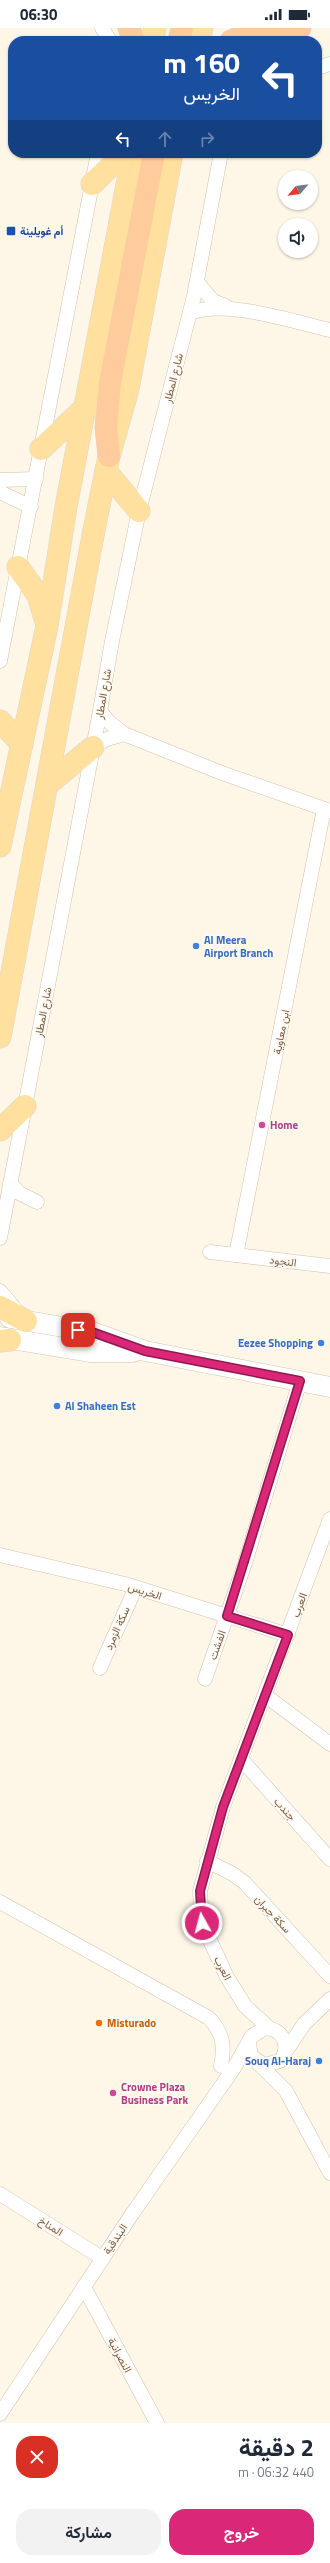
<!DOCTYPE html>
<html lang="ar">
<meta charset="utf-8">
<style>
:root{--surface:#fff;--page:#f2f2f3;--text:#1f2937;--muted:#747a83;--accent:#db2777}
body{margin:0;font-family:"Titillium Web",Vazirmatn,sans-serif;background:var(--page);color:var(--text);direction:rtl;height:100vh;display:flex;flex-direction:column;font-size:15px;white-space:nowrap}
*{box-sizing:border-box;margin:0}
p{font-size:13px;color:var(--muted)}
.icon{flex:none;width:22px;height:22px;fill:none;stroke:currentColor;stroke-width:2;stroke-linecap:round;stroke-linejoin:round}
.map{position:relative;height:2395px;overflow:hidden;direction:ltr}
.panel{display:flex;flex-direction:column;background:var(--surface);flex:1}
.panel>*{flex:none}
.guide{position:absolute;left:8px;top:8px;width:314px;height:122px;border-radius:16px;box-shadow:0 1px 3px #0004;direction:rtl;background:#1a4fa0;color:#fff;overflow:hidden}
.needle{width:26px;rotate:242deg}
.tools{position:absolute;left:278px;top:142px;display:grid;gap:8px}
.tools a{display:grid;place-items:center;width:40px;height:40px;border-radius:50%;background:var(--surface);box-shadow:0 1px 3px #0004;font-size:20px}
.pin{position:absolute;display:grid;place-items:center;width:34px;height:34px;color:#fff;margin:-17px;border-radius:8px;box-shadow:0 2px 6px #0006}
.me{position:absolute;width:44px;margin:-22px;rotate:353deg;stroke-linejoin:round;filter:drop-shadow(0 0 3px #0008)}
.turn{display:flex;align-items:center;gap:14px;height:84px;padding:0 16px;font-size:18px}
.turn .icon{width:52px;height:52px;stroke-width:2.5}
.turn b{display:block;font-size:28px;line-height:34px}
.lanes{display:flex;align-items:center;height:38px;padding:0 16px;background:#0003;justify-content:center;gap:20px;direction:ltr}
.lanes .off{opacity:.35}
.round{display:grid;place-items:center;flex:none;width:42px;height:42px;border-radius:16px;background:var(--page)}
.head{display:flex;align-items:center;justify-content:space-between;height:68px;padding:0 16px}
h1{font-size:24px;font-weight:700;line-height:30px}
.cta{display:flex;gap:8px;margin-top:auto;padding:8px 16px}
.cta a{flex:1;height:46px;border-radius:16px;background:var(--accent);color:#fff;font-size:16px;font-weight:700;line-height:46px;text-align:center}
.cta a+a{background:var(--page);color:var(--text)}
.status{display:flex;justify-content:space-between;align-items:center;height:28px;padding:0 20px;background:var(--surface);direction:ltr}
.status svg{height:11px;fill:currentColor}
.map>svg:first-child{display:block}
.lines{fill:none;stroke-linecap:round;stroke-linejoin:round}
.minor-casing{stroke:#d2bfac;stroke-width:15}
.secondary-casing{stroke:#d8c1ab;stroke-width:21}
.primary-casing{stroke:#ddd5d0;stroke-width:23}
.trunk-casing{stroke:#ddd5d0;stroke-width:23}
.minor{stroke:#fff;stroke-width:14}
.secondary{stroke:#fff;stroke-width:20}
.primary{stroke:#ffe09e;stroke-width:22}
.trunk{stroke:#fecc9c;stroke-width:22}
.route-casing{stroke:#8e194d;stroke-width:10}
.route{stroke:#db2777;stroke-width:7}
.transit-dot{fill:#1a4fb4;stroke:#fffaf0;stroke-width:1.5}
.shop-dot{fill:#3f7fe0;stroke:#fffaf0;stroke-width:1.5}
.hotel-dot{fill:#d1479c;stroke:#fffaf0;stroke-width:1.5}
.food-dot{fill:#e8710a;stroke:#fffaf0;stroke-width:1.5}
.labels{text-anchor:middle;stroke-width:3;stroke-linejoin:round;paint-order:stroke}
.transit-label{font-size:11px;font-weight:bold;fill:#164399;stroke:#fffaf0;text-anchor:start}
.street-label{font-size:11px;fill:#7b5e49;stroke:#fffaf0}
.shop-label{font-size:11px;font-weight:bold;fill:#366cbe;stroke:#fffaf0;text-anchor:start}
.hotel-label{font-size:11px;font-weight:bold;fill:#b23c85;stroke:#fffaf0;text-anchor:start}
.food-label{font-size:11px;font-weight:bold;fill:#c56008;stroke:#fffaf0;text-anchor:start}
</style>
<div class="status"><b>06:30</b><svg viewBox="0 0 49 12"><path d="M0 12V9h3v3zM5 12V6h3v6zM10 12V3h3v9zM15 12V0h3v12zM26 1h20v11H26zM47 4h2v5h-2z"/></svg></div>
<div class="map">
<svg width="330" height="2395" viewBox="0 0 330 2395">
<rect width="100%" height="100%" fill="#fef7e8"/>
<g class="lines">
<defs>
<g id="minor">
<polyline points="102,0 110,13"/>
<polyline points="317,40 330,36"/>
<polyline points="197,254 213,273 226,278"/>
<path d="M 190,285 C 226,271 291,293 330,302"/>
<polyline points="0,452 36,451"/>
<polyline points="0,464 31,479"/>
<polyline points="0,633 98,125"/>
<polyline points="100,683 108,693 124,706 222,745 330,783"/>
<polyline points="93,719 107,711 124,706"/>
<polyline points="10,1155 19,1165 37,1174"/>
<polyline points="0,1210 100,683 112,613 139,483 194,268 221,125"/>
<polyline points="210,1224 330,1238"/>
<polyline points="236,1227 324,781"/>
<polyline points="0,1263 16,1282"/>
<polyline points="0,1527 125,1556 288,1607"/>
<polyline points="100,1640 135,1561"/>
<polyline points="205,1651 245,1535 300,1353"/>
<polyline points="266,1668 330,1716"/>
<polyline points="241,1731 330,1831"/>
<polyline points="207,1833 233,1846 245,1855 330,1948"/>
<path d="M 0,1874 L 209,1990 C 223,2005 225,2018 221,2038"/>
<polyline points="269,2000 245,1978 227,1949 202,1895 200,1863 223,1779 330,1491"/>
<polyline points="286,2023 304,1996 330,1971"/>
<polyline points="259,2036 286,2063 330,2145"/>
<polyline points="0,2166 102,2230"/>
<polyline points="84,2259 157,2395"/>
<path d="M 0,2386 L 132,2186 L 234,2040 L 252,2008 L 265,2000 C 284,2001 291,2019 280,2033 L 264,2037 L 251,2028 L 249,2016"/>
</g>
<g id="secondary">
<polyline points="10,1290 92,1304 145,1323 330,1359"/>
<polyline points="0,1309 90,1324 133,1324"/>
</g>
<g id="primary">
<polyline points="152,13 155,0"/>
<polyline points="199,13 202,0"/>
<polyline points="92,156 124,125"/>
<polyline points="41,421 86,379"/>
<polyline points="106,443 139,483"/>
<polyline points="18,539 38,567 46,594"/>
<polyline points="0,693 22,716"/>
<polyline points="48,756 93,719"/>
<polyline points="0,818 47,598 66,479 133,125"/>
<polyline points="0,1009 94,502 109,428 128,361 172,125"/>
<polyline points="0,1102 25,1078"/>
<polyline points="0,1279 26,1293"/>
<polyline points="0,1313 10,1312"/>
</g>
<g id="trunk">
<polyline points="129,0 134,13"/>
<polyline points="179,13 182,0"/>
<polyline points="231,13 257,2 300,0"/>
<polyline points="109,428 106,399 110,355 154,125"/>
</g>
</defs>
<use href="#minor" class="minor-casing"/>
<use href="#secondary" class="secondary-casing"/>
<use href="#primary" class="primary-casing"/>
<use href="#trunk" class="trunk-casing"/>
<use href="#minor" class="minor"/>
<use href="#secondary" class="secondary"/>
<use href="#primary" class="primary"/>
<use href="#trunk" class="trunk"/>
</g>
<g class="lines">
<defs>
<polyline id="route" points="78,1302 92,1304 145,1323 300,1353 227,1588 288,1607 223,1779 200,1863 202,1895"/>
</defs>
<use href="#route" class="route-casing"/>
<use href="#route" class="route"/>
</g>
<rect class="transit-dot" x="6" y="198" width="10" height="10" rx="2"/>
<g class="shop-dot">
<circle cx="196" cy="918" r="4"/>
<circle cx="321" cy="1315" r="4"/>
<circle cx="57" cy="1378" r="4"/>
<circle cx="319" cy="2033" r="4"/>
</g>
<g class="hotel-dot">
<circle cx="262" cy="1097" r="4"/>
<circle cx="113" cy="2065" r="4"/>
</g>
<circle class="food-dot" cx="99" cy="1995" r="4"/>
<g class="labels">
<g class="transit-label">
<text x="20" y="207">أم غويلينة</text>
</g>
<g class="street-label">
<text transform="translate(173 350) rotate(-76)" y="4">شارع المطار</text>
<text transform="translate(103 666) rotate(-80)" y="4">شارع المطار</text>
<text transform="translate(43 984) rotate(-79)" y="4">شارع المطار</text>
<text transform="translate(281 1004) rotate(-79)" y="4">ابن معاوية</text>
<text transform="translate(283 1233) rotate(7)" y="4">النجود</text>
<text transform="translate(145 1563) rotate(18)" y="4">الخريس</text>
<text transform="translate(299 1577) rotate(-70)" y="4">العرب</text>
<text transform="translate(117 1600) rotate(-66)" y="4">سكة الزمرد</text>
<text transform="translate(217 1617) rotate(-71)" y="4">الفشت</text>
<text transform="translate(285 1781) rotate(48)" y="4">جندب</text>
<text transform="translate(273 1886) rotate(47)" y="4">سكة جبران</text>
<text transform="translate(223 1940) rotate(63)" y="4">العرب</text>
<text transform="translate(51 2198) rotate(32)" y="4">المناخ</text>
<text transform="translate(115 2211) rotate(-56)" y="4">البندقية</text>
<text transform="translate(120 2327) rotate(62)" y="4">النصرانية</text>
</g>
<g class="shop-label">
<text x="204" y="916">Al Meera<tspan x="204" dy="13">Airport Branch</tspan></text>
<text x="313" y="1319" text-anchor="end">Eezee Shopping</text>
<text x="65" y="1382">Al Shaheen Est</text>
<text x="311" y="2037" text-anchor="end">Souq Al-Haraj</text>
</g>
<g class="hotel-label">
<text x="270" y="1101">Home</text>
<text x="121" y="2063">Crowne Plaza<tspan x="121" dy="13">Business Park</tspan></text>
</g>
<g class="food-label">
<text x="107" y="1999">Misturado</text>
</g>
</g>
</svg>
<div class="tools">
<a><svg class="needle" viewBox="-14 -14 28 28"><path d="M0-13l5 13h-10z" fill="#e53935"/><path d="M0 13l5-13h-10z" fill="#747a83"/></svg></a>
<a><svg class="icon" aria-label="sound" viewBox="0 0 24 24"><path d="M4 9h4l5-4v14l-5-4H4zM17 9q2 3 0 6"/></svg></a>
</div>
<div class="pin" style="left:78px;top:1302px;background:#d93025"><svg class="icon" aria-label="arrive" viewBox="0 0 24 24"><path d="M6 21V4h12l-3 4 3 4H6"/></svg></div>
<svg class="me" style="left:202px;top:1895px" viewBox="-20 -20 40 40"><circle r="17" fill="#db2777" stroke="#fff" stroke-width="3"/><path d="M0-11L8 9 0 5-8 9z" fill="#fff"/></svg>
<div class="guide">
<div class="turn"><svg class="icon" aria-label="left" viewBox="0 0 24 24"><path d="M17 20v-9H6M10 6l-5 5 5 5"/></svg><div><b>160 m</b>الخريس</div></div>
<div class="lanes"><svg class="icon" aria-label="left" viewBox="0 0 24 24"><path d="M17 20v-9H6M10 6l-5 5 5 5"/></svg><svg class="icon off" aria-label="ahead" viewBox="0 0 24 24"><path d="M12 20V5M6 11l6-6 6 6"/></svg><svg class="icon off" aria-label="right" viewBox="0 0 24 24"><path d="M7 20v-9h11M14 6l5 5-5 5"/></svg></div>
</div>
</div>
<section class="panel">
<div class="head"><div><h1>2 دقيقة</h1><p>440 m · 06:32</p></div><a class="round" style="background:#d93025;color:#fff"><svg class="icon" aria-label="close" viewBox="0 0 24 24"><path d="M6 6l12 12M18 6L6 18"/></svg></a></div>
<div class="cta"><a>خروج</a><a>مشاركة</a></div>
</section>
